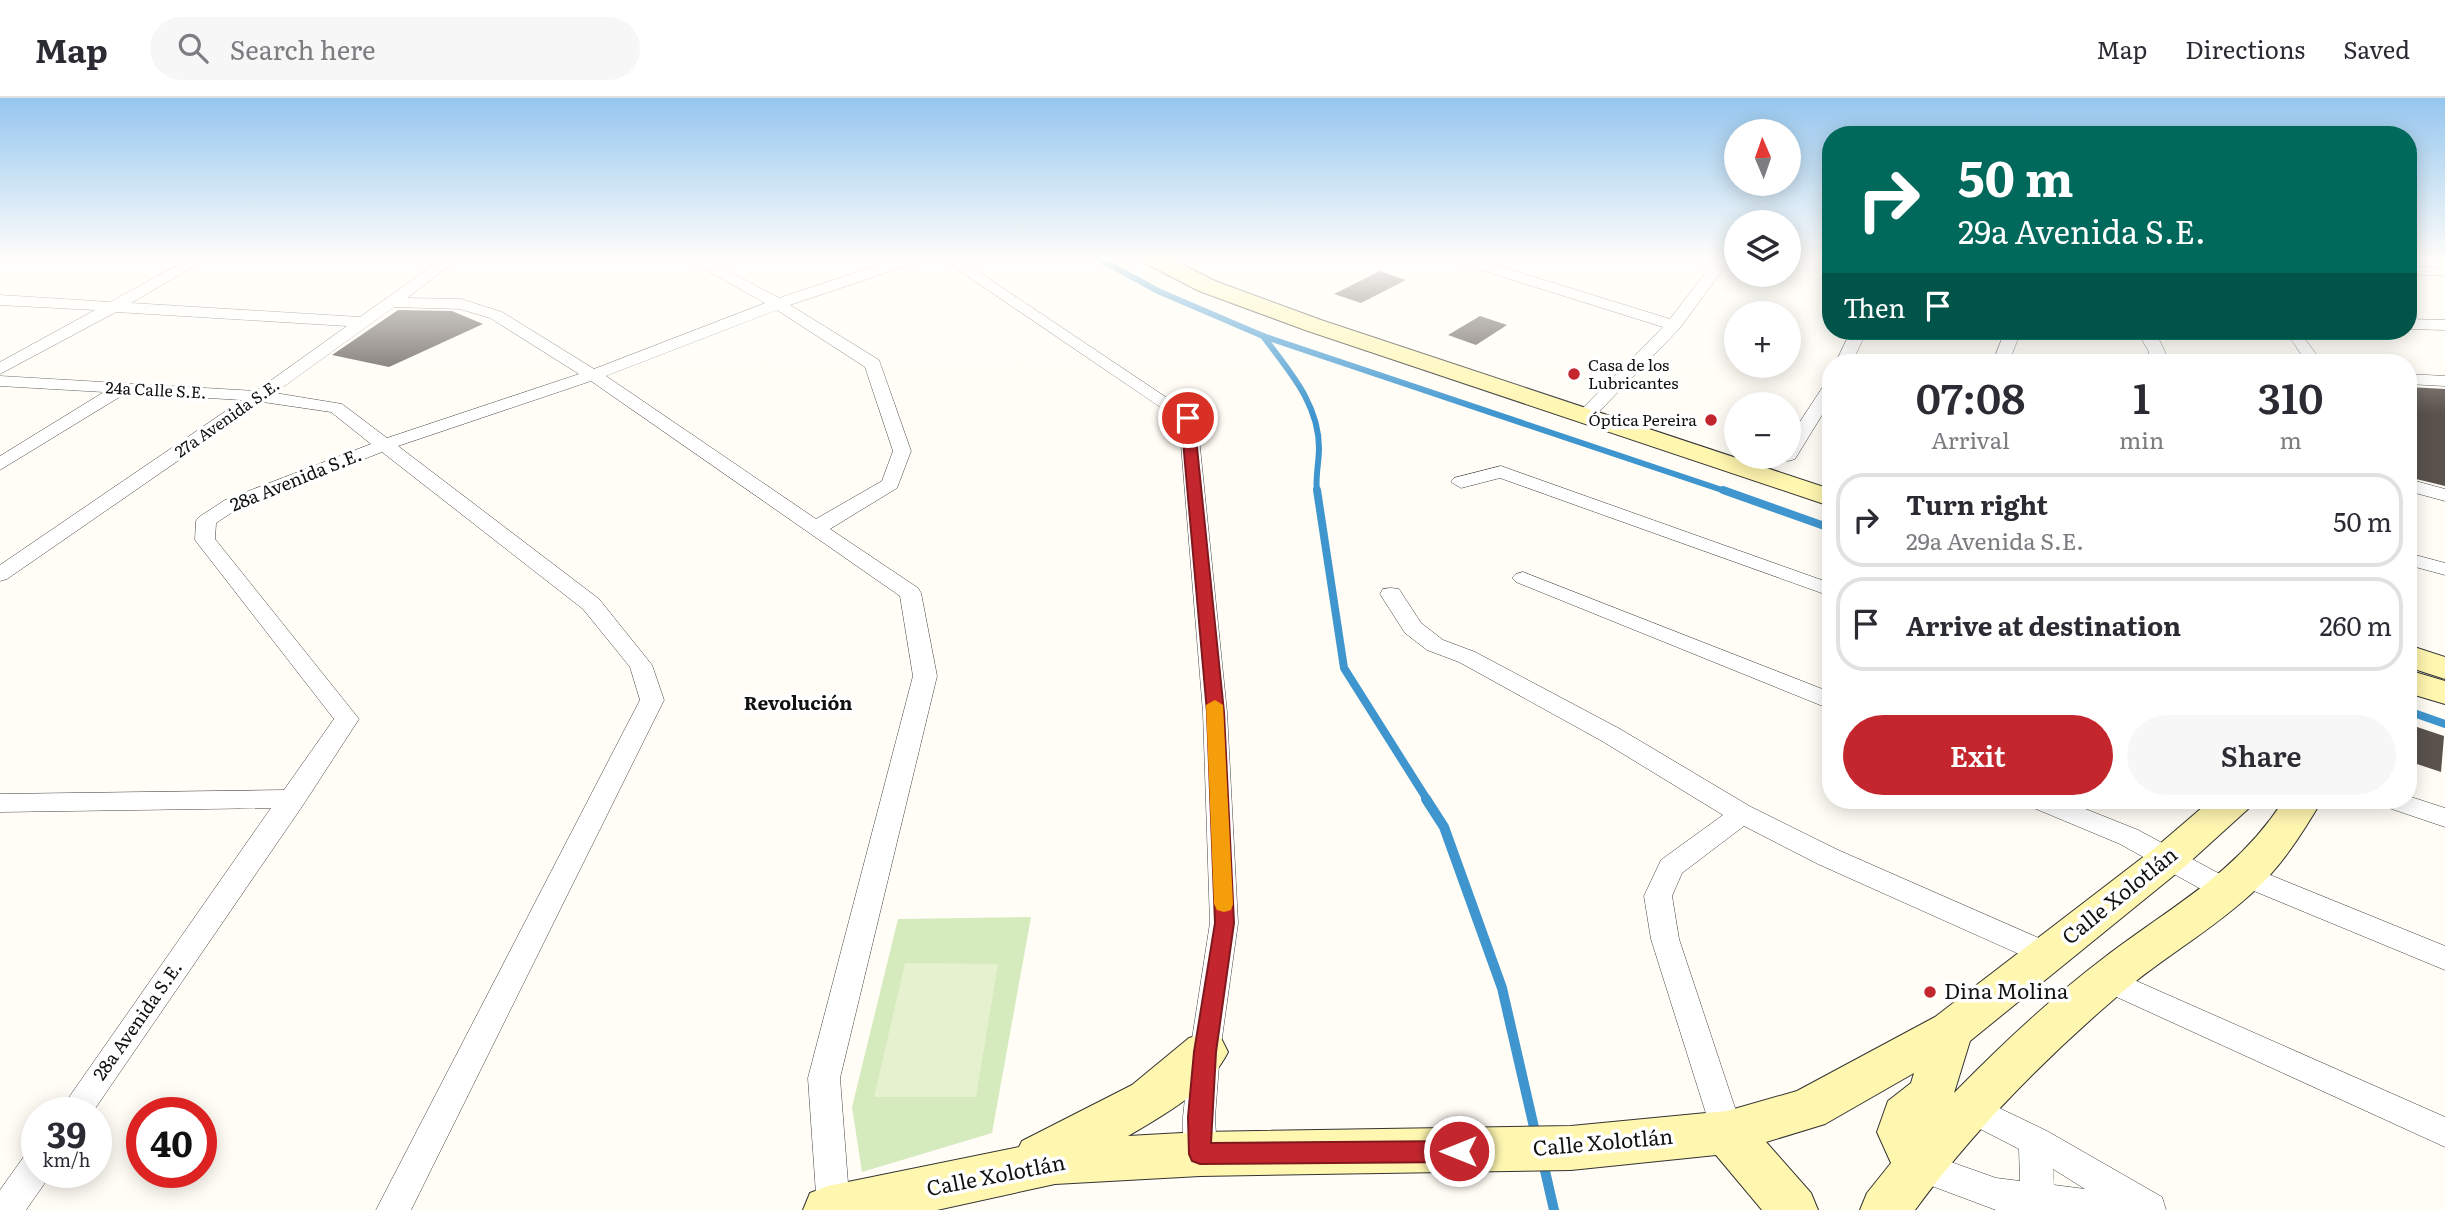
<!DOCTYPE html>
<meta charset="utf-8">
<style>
:root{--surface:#fff;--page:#f7f7f7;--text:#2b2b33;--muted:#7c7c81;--line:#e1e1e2;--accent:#c4262e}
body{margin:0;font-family:Literata,serif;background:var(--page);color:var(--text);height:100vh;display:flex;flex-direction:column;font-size:26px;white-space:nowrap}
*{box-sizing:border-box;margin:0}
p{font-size:23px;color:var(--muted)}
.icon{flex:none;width:38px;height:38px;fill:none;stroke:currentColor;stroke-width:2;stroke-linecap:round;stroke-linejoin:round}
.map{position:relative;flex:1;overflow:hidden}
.sheet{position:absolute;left:1822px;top:256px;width:595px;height:455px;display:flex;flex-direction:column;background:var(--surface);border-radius:28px;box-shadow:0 4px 18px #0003}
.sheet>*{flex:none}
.hud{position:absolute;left:1822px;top:28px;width:595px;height:214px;border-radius:28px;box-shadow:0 4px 18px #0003;background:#00695c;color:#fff;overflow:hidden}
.needle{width:46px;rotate:358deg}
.tools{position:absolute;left:1724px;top:21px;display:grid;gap:14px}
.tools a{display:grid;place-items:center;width:77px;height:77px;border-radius:50%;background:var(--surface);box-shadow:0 4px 18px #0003;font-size:35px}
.speed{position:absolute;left:21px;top:999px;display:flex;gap:14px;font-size:35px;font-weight:700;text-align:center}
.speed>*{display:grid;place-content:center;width:91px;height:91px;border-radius:50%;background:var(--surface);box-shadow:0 4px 18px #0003;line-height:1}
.speed small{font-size:18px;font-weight:400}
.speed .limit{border:10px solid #d22;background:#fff;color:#111}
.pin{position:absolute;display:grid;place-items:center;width:60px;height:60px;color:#fff;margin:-30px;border:4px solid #fff;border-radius:50%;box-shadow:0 2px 7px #0007}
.me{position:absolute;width:77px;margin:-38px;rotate:270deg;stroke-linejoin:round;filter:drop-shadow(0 0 5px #0008)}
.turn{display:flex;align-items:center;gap:24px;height:147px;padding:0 21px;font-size:32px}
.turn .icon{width:91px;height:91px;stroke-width:2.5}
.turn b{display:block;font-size:49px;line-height:60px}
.then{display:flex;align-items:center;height:66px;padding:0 21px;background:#0003;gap:14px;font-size:26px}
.eta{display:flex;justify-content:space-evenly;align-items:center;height:119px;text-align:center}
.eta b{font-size:42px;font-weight:600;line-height:49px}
.primary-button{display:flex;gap:14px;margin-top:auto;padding:14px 21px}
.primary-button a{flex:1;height:80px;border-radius:42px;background:var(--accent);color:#fff;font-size:28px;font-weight:600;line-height:80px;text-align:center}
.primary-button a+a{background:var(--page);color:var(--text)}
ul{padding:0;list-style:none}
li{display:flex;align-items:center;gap:21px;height:94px;margin:0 14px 10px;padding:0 7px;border:4px solid var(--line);border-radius:28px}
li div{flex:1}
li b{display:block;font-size:26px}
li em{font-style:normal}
header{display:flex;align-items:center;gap:42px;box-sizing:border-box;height:98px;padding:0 35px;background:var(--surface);border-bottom:2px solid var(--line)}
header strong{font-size:33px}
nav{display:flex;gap:38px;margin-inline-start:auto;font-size:24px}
.search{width:490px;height:63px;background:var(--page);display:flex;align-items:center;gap:18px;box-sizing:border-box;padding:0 24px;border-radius:38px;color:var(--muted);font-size:26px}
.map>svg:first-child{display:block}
.green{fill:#d5ebbd}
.pitch{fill:#e6f2cf}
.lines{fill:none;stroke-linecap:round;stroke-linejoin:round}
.stream-far2{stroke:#3f96cf;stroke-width:6}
.stream-far1{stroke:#3f96cf;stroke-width:8}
.stream{stroke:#3f96cf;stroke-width:10}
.building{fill:#5a524d}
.street-casing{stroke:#444;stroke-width:1}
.secondary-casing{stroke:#333;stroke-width:2}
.street{fill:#fff;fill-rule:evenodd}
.secondary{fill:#fff6b0;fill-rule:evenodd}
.route{fill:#c4262e;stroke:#7f191e;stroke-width:2}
.slow{fill:#f59e0b}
.poi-dot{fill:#c4262e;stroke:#fff;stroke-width:2.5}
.labels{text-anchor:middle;stroke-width:7;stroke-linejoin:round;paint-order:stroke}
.far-poi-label{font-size:16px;fill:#111;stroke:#fff;text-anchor:start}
.far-street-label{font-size:16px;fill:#111;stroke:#fff}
.street-label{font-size:18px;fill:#111;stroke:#fff}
.neighbourhood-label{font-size:19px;font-weight:bold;fill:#111;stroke:#fff}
.near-street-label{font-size:21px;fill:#111;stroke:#fff}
.near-poi-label{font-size:21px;fill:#111;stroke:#fff;text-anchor:start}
</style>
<header>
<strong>Map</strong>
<div class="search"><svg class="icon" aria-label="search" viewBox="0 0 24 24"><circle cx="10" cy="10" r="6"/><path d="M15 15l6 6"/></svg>Search here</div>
<nav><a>Map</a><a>Directions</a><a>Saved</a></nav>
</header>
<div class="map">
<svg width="2445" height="1112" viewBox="0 0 2445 1112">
<rect width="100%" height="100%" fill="#fffdf5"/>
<polygon class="green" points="1031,819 992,1035 862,1074 852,1009 898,821"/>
<polygon class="pitch" points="905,865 998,866 976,999 874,999"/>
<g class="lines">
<g class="stream-far2">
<polyline points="1098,160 1158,193 1263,238 1728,394"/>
<path d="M 1263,238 C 1288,272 1319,305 1319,350 C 1319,365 1315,379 1317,394"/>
</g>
<g class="stream-far1">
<polyline points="1317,392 1344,570 1428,703"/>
<polyline points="1723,392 1830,430"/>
<polyline points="2408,613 2445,626"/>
</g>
<g class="stream">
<polyline points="1426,701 1444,729 1502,890 1536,1038"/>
<polyline points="1543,1064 1554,1112"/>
</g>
</g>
<g class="building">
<polygon points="1380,173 1406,182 1361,205 1334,196"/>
<polygon points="398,212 452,213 483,226 389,269 332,257"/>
<polygon points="1480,218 1507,227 1476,247 1448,237"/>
<polygon points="2408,289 2445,291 2445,388 2408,379"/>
<polygon points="2408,626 2444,638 2441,674 2408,663"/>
</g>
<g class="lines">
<defs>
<g id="street">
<path d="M 191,160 L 209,160 L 131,205 L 360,219 L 435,166 L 415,164 L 408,160 L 459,160 L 407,200 L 461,201 L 502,214 L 594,271 L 765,205 L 685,160 L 703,160 L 779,200 L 901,160 L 923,160 L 921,163 L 790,207 L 879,262 L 911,353 L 897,390 L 830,431 L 918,490 L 921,495 L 937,578 L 840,980 L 850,1112 L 817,1110 L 808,980 L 913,578 L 900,498 L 591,283 L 398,348 L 599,501 L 652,567 L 664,602 L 411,1112 L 376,1112 L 640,602 L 630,569 L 583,511 L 382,354 L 239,410 L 216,425 L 215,441 L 359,621 L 303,707 L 92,1015 L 58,1015 L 271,710 L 0,714 L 0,696 L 284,692 L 334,621 L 195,442 L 196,423 L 199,419 L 225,402 L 371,346 L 331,314 L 263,304 L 7,481 L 0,483 L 0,467 L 242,302 L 126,295 L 0,372 L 0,358 L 104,294 L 0,288 L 0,278 L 256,293 L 347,228 L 116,214 L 0,276 L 0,264 L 95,212 L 0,207 L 0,197 L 110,204 ZM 394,209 L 460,211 L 490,220 L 579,276 L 387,340 L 342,306 L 275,295 ZM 777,212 L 865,269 L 893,353 L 882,383 L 816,421 L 606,278 Z"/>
<polygon points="941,160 958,160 1197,320 1227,614 1238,825 1220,954 1215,1019 1217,1056 1212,1067 1200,1071 1188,1067 1183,1056 1183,1019 1190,954 1210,825 1203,614 1179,322"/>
<polygon points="1450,160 1473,160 1670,221 1709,170 1684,160 1714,163 1716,160 1731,160 1680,230 1590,323 1584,324 1575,319 1578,315 1663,229 1452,163"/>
<polygon points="2408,168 2445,170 2445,178 2408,176"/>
<polygon points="2408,221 2445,222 2445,232 2408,231"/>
<polygon points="1851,233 1867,233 1852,264 1836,264"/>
<polygon points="2005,233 2021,233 2009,264 1993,264"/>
<polygon points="2093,233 2155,233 2165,254 2164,264 2148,264 2149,254 2141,240 2101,238"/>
<polygon points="2281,233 2299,233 2322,264 2306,264 2293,244"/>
<polygon points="2408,276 2445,278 2445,288 2408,286"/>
<polygon points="1830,286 1830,304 1795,361 1788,363 1781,361 1780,359 1788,359 1788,342 1824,287"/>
<polygon points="1501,368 1830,485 1830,498 1500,380 1461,390 1451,384 1454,380"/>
<polygon points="2408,381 2445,391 2445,403 2408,393"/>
<polygon points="2408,455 2445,465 2445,477 2408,467"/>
<polygon points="1523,474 1830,594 1830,611 1516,484 1512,480 1516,476"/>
<polygon points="1391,490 1399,491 1421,525 1443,542 1475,554 1620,631 1751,709 1838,752 2057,848 2061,856 2057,864 2047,868 2037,864 1818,766 1744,728 1682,775 1672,798 1679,841 1743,1034 1739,1044 1727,1049 1715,1044 1651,841 1644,798 1661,762 1723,717 1602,643 1459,564 1427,552 1405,535 1380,496 1383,491"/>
<polygon points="2408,698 2445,710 2445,729 2383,708 2379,702 2408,702"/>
<polygon points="2025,702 2063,702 2138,732 2233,783 2229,777 2233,770 2243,767 2253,770 2445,848 2445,872 2237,786 2241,793 2237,800 2227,804 2217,800 2120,746 2029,708"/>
<polygon points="2107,870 2445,1019 2445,1049 2097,890 2092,882 2097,874"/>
<path d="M 1968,995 L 2047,1033 L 2162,1099 L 2166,1112 L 1996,1112 L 1905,1078 L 1900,1067 L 1905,1056 L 1917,1052 L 1996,1080 L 2020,1083 L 2019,1051 L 1957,1019 L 1952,1009 L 1957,999 ZM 2053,1071 L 2085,1091 L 2054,1087 Z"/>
<polygon points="37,1053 37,1074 51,1074 49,1079 26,1112 0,1112 0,1092 25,1057"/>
</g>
<g id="secondary">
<polygon points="1142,160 1170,160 1215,183 1321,222 1830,391 1830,408 1305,232 1199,193 1145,165"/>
<polygon points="2408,547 2445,559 2445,581 2408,569"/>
<polygon points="2408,572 2445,583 2445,606 2408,595"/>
<path d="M 2211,702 L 2254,702 L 2248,711 L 2183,770 L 1970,943 L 1954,995 C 2001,947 2051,900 2105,859 C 2173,807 2235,777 2284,702 L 2322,702 C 2302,736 2281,769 2252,795 C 2211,833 2162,860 2120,896 C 2045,960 1974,1032 1915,1112 L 1860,1112 L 1867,1095 L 1891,1065 L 1877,1034 L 1888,1003 L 1911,985 L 1914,975 L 1825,1026 L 1766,1044 L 1811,1095 L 1818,1112 L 1762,1112 L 1716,1057 L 1571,1072 L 1200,1078 L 1055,1086 L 937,1112 L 803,1112 L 810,1095 L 828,1088 L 1019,1049 L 1022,1043 L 1132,987 L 1189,940 L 1205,935 L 1221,940 L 1228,954 C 1209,992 1164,1017 1128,1038 L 1200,1034 L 1571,1028 L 1727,1013 L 1797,993 L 1935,919 L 2155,750 Z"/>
</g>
</defs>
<use href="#street" class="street-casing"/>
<use href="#secondary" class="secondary-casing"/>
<use href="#street" class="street"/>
<use href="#secondary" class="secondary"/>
</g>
<linearGradient id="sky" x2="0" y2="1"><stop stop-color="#95c6ee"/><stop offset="0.51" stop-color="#fffefa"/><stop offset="1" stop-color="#fffefa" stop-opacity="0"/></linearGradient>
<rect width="2445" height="316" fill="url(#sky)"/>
<polygon class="route" points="1188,316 1194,320 1224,614 1234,825 1216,954 1211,1045 1459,1043 1467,1046 1471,1053 1467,1061 1459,1064 1200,1066 1192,1063 1189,1056 1188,1019 1194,954 1215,825 1207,614 1181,320"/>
<polygon class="slow" points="1215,602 1223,607 1233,806 1231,812 1224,814 1217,812 1214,806 1206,607"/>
<g class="poi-dot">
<circle cx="1574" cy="276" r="7"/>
<circle cx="1711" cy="322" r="7"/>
<circle cx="1930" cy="894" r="7"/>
</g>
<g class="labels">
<g class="far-poi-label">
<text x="1588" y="273">Casa de los<tspan x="1588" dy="18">Lubricantes</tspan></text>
<text x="1697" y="328" text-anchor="end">Óptica Pereira</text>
</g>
<g class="far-street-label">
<text transform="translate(156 292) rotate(3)" y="6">24a Calle S.E.</text>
<text transform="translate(227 320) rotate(-35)" y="6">27a Avenida S.E.</text>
</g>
<g class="street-label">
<text transform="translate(296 382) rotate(-22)" y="6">28a Avenida S.E.</text>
<text transform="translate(138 923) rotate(-55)" y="6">28a Avenida S.E.</text>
</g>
<g class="neighbourhood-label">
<text x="798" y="612">Revolución</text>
</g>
<g class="near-street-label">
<text transform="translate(2120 798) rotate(-39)" y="7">Calle Xolotlán</text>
<text transform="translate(1603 1045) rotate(-5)" y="7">Calle Xolotlán</text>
<text transform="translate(996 1078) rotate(-11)" y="7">Calle Xolotlán</text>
</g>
<g class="near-poi-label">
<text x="1944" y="901">Dina Molina</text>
</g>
</g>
</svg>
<div class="tools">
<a><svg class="needle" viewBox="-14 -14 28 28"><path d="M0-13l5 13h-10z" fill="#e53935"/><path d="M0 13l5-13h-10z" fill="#7c7c81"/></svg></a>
<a><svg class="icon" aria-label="layers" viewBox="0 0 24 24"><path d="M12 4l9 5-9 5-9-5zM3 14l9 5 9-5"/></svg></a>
<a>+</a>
<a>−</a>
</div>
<div class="speed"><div>39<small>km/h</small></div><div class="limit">40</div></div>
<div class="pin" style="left:1188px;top:320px;background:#d93025"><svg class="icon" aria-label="arrive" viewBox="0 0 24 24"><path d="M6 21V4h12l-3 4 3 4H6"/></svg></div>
<svg class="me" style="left:1459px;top:1053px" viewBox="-20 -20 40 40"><circle r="17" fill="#c4262e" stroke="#fff" stroke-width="3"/><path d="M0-11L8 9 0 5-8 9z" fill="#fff"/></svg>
<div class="hud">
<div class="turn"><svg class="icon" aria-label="right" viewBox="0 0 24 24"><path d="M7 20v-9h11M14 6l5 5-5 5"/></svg><div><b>50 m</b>29a Avenida S.E.</div></div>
<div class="then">Then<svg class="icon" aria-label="arrive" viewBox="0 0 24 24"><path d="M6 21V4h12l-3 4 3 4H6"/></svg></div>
</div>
<section class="sheet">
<div class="eta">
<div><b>07:08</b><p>Arrival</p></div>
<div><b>1</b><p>min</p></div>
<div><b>310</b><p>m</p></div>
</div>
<ul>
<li><svg class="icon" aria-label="right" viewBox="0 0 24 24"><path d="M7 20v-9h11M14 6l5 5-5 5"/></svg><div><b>Turn right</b><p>29a Avenida S.E.</p></div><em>50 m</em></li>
<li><svg class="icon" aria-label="arrive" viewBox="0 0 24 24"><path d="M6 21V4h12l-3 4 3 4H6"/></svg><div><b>Arrive at destination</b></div><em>260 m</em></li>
</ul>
<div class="primary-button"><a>Exit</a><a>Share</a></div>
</section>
</div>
